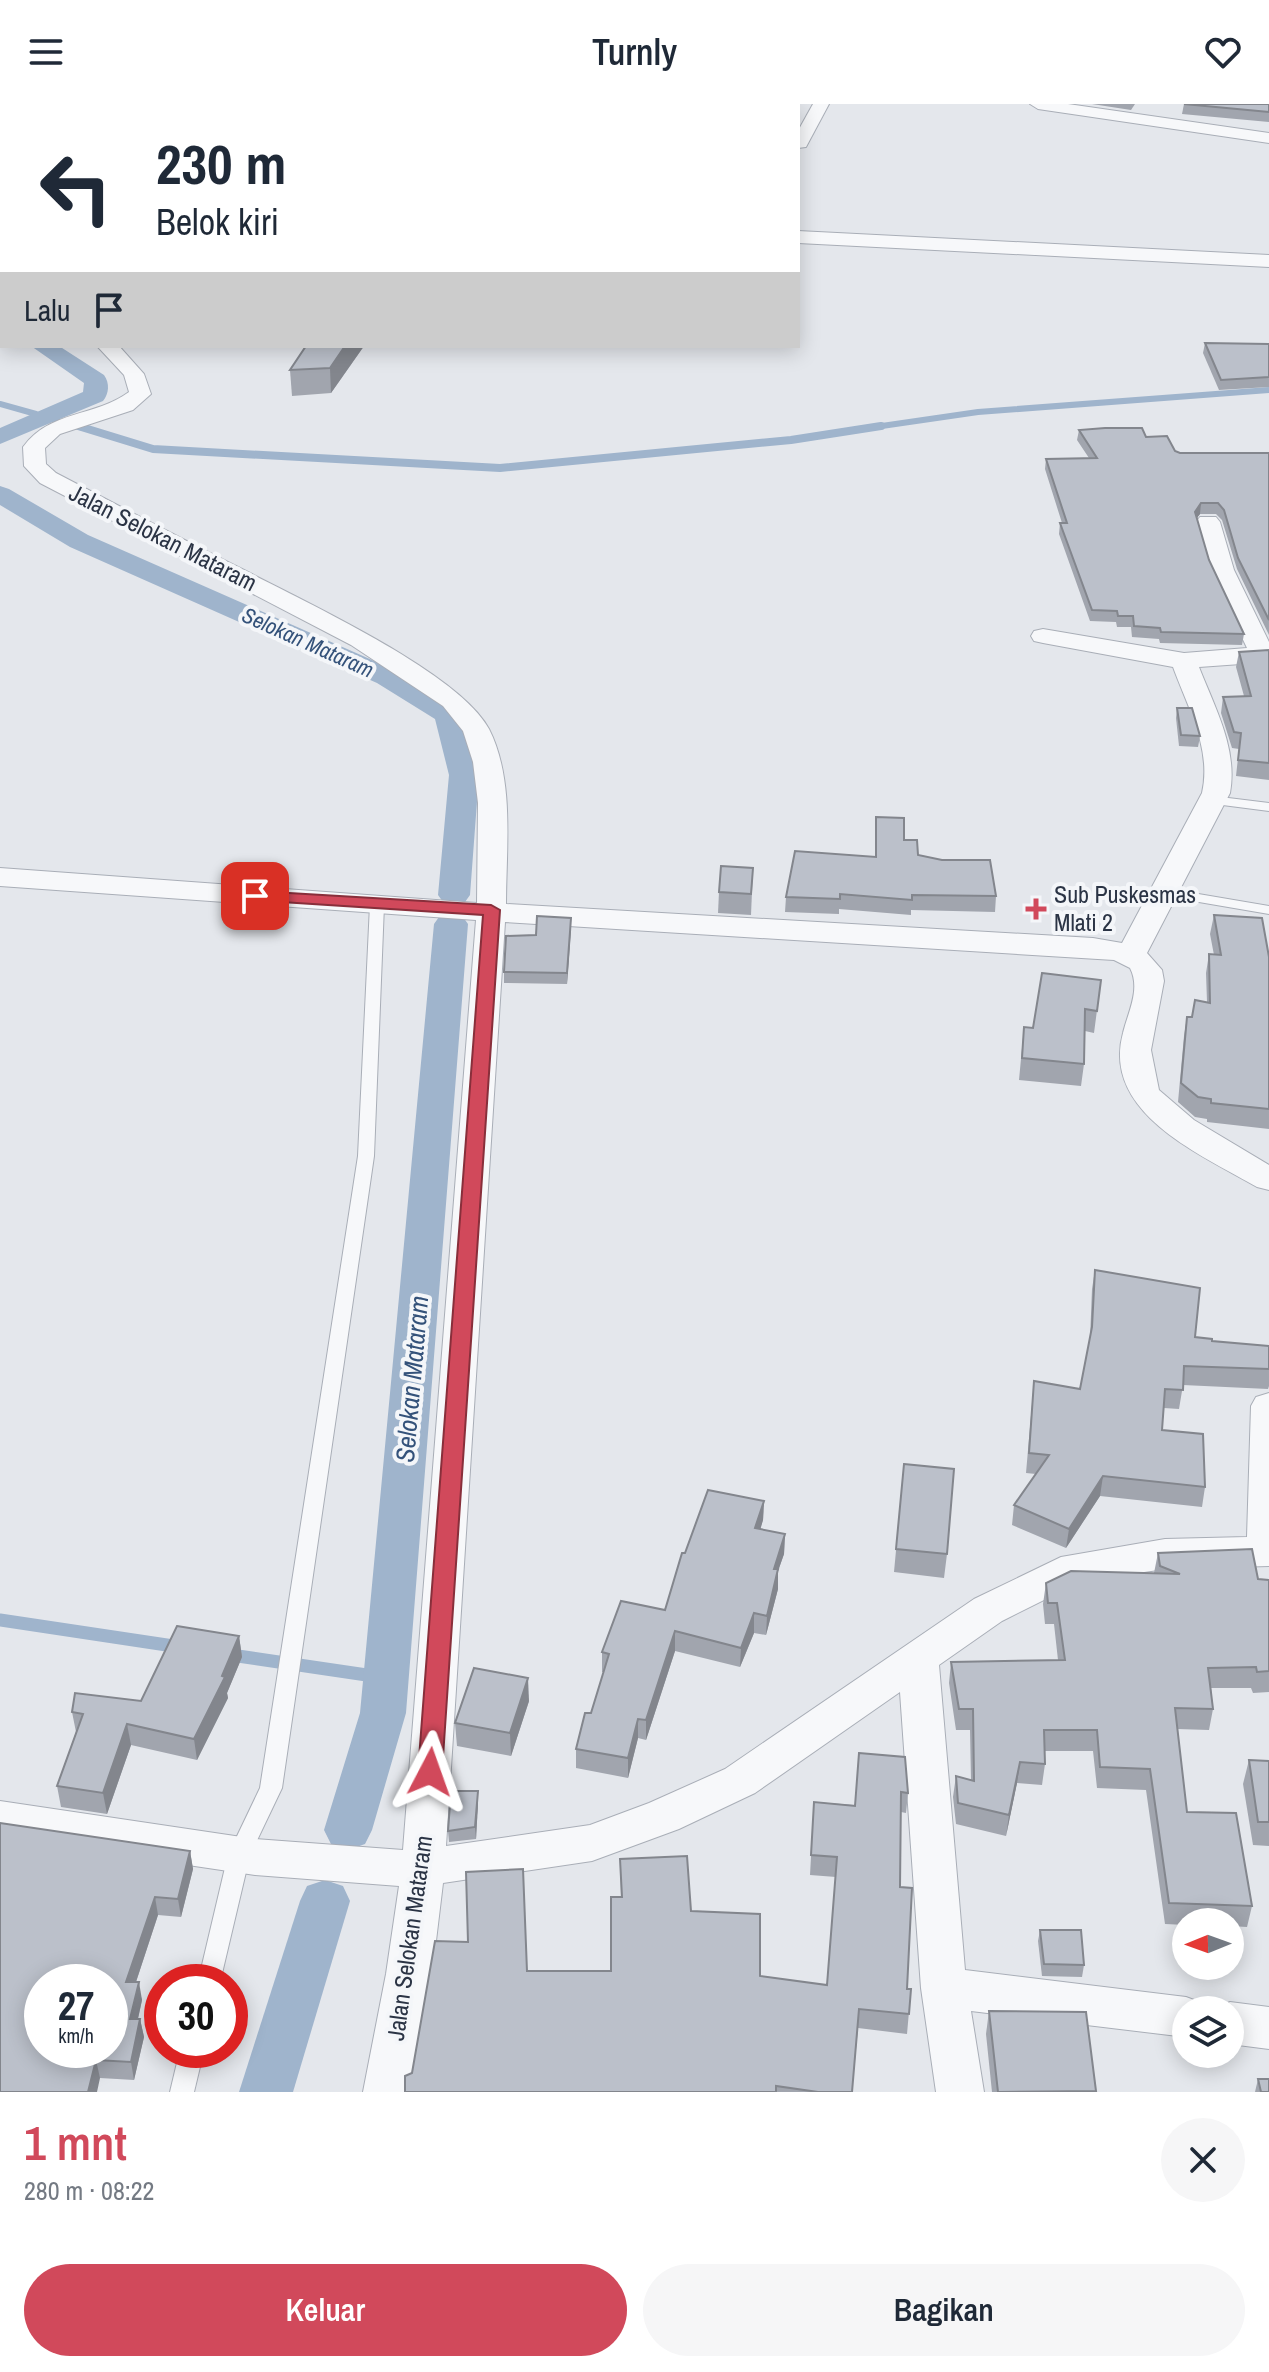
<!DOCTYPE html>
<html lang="id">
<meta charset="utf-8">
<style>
:root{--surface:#fff;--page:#f6f6f7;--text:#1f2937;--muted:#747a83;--accent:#d1495b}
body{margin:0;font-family:"Archivo Narrow",sans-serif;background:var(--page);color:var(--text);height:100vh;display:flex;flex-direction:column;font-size:30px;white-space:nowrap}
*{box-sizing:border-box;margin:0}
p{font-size:26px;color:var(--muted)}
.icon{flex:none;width:44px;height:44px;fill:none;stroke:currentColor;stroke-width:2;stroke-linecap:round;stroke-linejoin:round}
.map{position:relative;height:1988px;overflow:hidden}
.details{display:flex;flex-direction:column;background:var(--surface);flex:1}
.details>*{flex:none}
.guide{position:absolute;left:0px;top:0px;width:800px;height:244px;box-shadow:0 4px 20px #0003;background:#fff;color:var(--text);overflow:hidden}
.needle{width:52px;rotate:269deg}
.fabs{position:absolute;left:1172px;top:1804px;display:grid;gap:16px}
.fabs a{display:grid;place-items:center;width:72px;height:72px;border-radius:50%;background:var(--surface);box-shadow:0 4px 20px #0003;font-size:40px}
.speed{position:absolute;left:24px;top:1860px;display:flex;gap:16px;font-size:40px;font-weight:700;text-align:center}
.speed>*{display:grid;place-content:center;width:104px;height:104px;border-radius:50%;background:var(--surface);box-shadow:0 4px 20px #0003;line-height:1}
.speed small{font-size:20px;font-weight:400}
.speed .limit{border:12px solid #d22;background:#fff;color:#111}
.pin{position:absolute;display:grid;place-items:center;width:68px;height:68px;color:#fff;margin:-34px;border-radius:16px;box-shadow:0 4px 12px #0006}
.me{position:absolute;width:88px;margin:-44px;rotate:4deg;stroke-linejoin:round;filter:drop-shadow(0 0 6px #0008)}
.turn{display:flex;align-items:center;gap:28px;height:168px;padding:0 24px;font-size:36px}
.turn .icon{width:104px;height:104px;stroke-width:2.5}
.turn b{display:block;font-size:56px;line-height:68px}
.then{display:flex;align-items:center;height:76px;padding:0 24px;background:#0003;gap:16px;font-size:30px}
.round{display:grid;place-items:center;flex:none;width:84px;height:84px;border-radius:42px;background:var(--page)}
.overview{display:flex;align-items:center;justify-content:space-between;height:136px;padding:0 24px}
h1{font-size:48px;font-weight:600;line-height:60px;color:var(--accent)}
.action{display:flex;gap:16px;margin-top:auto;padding:16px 24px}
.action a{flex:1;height:92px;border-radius:48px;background:var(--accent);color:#fff;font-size:32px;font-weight:600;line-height:92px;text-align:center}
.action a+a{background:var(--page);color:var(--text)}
header{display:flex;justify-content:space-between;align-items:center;height:104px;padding:0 24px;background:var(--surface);font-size:36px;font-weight:600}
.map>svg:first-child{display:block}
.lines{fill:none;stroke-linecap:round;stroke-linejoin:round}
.stream-far2{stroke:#9fb4cc;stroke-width:6}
.stream-far1{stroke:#9fb4cc;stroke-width:8}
.stream{stroke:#9fb4cc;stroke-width:13}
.canal{fill:#9fb4cc;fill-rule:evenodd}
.service-casing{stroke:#a9aeb7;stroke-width:2}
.minor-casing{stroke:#a9aeb7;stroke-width:2}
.service{fill:#f7f8fa;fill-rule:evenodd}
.minor{fill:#f7f8fa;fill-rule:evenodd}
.wall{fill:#a1a5ae}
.shaded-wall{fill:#83868d}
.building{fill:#bbc0ca;stroke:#83868d;stroke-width:2;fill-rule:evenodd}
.route{fill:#d1495b;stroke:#882f3b;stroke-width:2}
.poi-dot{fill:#d1495b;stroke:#f4f6f9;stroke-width:3}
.labels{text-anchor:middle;stroke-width:8;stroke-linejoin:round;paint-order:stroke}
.far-water-label{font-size:22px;font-style:italic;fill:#34527a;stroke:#f4f6f9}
.street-label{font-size:24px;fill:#2b3445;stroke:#f4f6f9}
.poi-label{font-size:24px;fill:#2b3445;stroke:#f4f6f9;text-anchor:start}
.water-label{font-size:26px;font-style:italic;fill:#34527a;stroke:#f4f6f9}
</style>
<header><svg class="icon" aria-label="menu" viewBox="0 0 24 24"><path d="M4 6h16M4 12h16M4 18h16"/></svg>Turnly<svg class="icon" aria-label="heart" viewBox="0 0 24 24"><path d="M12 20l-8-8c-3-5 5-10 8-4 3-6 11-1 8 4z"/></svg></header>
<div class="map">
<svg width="1269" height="1988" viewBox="0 0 1269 1988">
<rect width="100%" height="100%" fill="#e4e7ec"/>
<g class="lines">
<g class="stream-far2">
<polyline points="0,300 36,310"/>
<polyline points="54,316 58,317"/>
<polyline points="76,322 84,324"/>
<polyline points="868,324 978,308 1269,286"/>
</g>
<polyline class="stream-far1" points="78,322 153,345 500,364 791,336 881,322"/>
<g class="stream">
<polyline points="0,1516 180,1543"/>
<polyline points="231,1551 387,1574"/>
</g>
<g class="canal">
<rect x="47" y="0" width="18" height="2"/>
<path d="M 31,242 L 59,242 L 104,271 C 110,279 109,290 103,297 L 0,340 L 0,324 L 83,288 L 84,279 Z"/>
<polygon points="0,382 9,385 88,431 397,567 459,605 479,671 470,791 465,798 454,801 443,798 438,791 449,671 435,615 377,579 70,443 0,401"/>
<polygon points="451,810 463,813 468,820 406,1609 372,1726 365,1740 348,1746 331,1740 324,1726 360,1609 434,820 439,813"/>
<polygon points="325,1776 343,1782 350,1797 293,1988 239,1988 300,1797 307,1782"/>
</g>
<defs>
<g id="service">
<rect x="34" y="0" width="8" height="2"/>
<polygon points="1212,692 1269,699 1269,707 1207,699 1205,696 1207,693"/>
<polygon points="1163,784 1269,802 1269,810 1158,791 1156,788 1158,785"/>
<polygon points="377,797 384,801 374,1052 282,1684 250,1751 220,1878 198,1878 228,1751 260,1684 358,1052 370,801"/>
<polygon points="180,1946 204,1946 194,1988 170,1988"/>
</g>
<g id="minor">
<rect x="96" y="0" width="16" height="2"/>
<polygon points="813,0 829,0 806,43 798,44 798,27"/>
<polygon points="1030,0 1068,0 1269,29 1269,39 1038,5"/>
<rect x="0" y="76" width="2" height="10"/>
<polygon points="798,127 1269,151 1269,163 798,139"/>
<path d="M 97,242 L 119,242 L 144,270 L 151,290 L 133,306 L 60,330 L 45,344 L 46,360 L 56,369 C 119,402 182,435 246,467 C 305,498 460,569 489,625 C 515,676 506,745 506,800 L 1093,834 L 1122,839 L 1202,689 C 1212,645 1188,604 1173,563 L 1043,539 L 1034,537 L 1031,532 L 1034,527 L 1043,525 L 1184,549 L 1247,544 L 1210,466 L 1196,418 L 1200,413 L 1216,413 L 1220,418 L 1234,466 L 1269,538 L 1269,558 L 1199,563 C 1215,604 1238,645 1230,689 L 1147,849 L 1162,866 L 1164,877 L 1151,946 L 1159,986 L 1194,1016 L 1269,1061 L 1269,1086 L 1257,1083 C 1202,1051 1101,1009 1123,929 C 1128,908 1141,885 1130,864 L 1114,856 L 505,818 L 446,1742 L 590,1721 L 649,1699 L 725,1665 L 974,1495 L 1061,1453 L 1165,1435 L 1247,1433 L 1251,1302 L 1256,1293 L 1269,1289 L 1269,1462 L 1165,1465 L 1082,1477 L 1002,1517 L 939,1561 L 965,1866 L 1186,1893 L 1202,1899 L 1206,1906 L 1186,1906 L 1186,1933 L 971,1907 L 984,1988 L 936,1988 L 921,1884 L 900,1588 L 755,1689 L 679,1725 L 592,1757 L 443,1779 L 432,1870 L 411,1988 L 363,1988 L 386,1870 L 399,1782 L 255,1771 L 0,1733 L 0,1697 L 255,1735 L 403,1746 L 476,816 L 0,782 L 0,764 L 477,799 L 478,699 L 473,658 L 463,627 L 443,602 L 351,541 L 40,379 L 24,362 L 23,343 C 50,306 95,313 129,288 L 124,271 Z"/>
<polygon points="1230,1898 1269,1903 1269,1945 1230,1940 1230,1906 1213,1906"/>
</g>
</defs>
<use href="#service" class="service-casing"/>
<use href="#minor" class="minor-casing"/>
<use href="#service" class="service"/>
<use href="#minor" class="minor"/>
</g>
<g class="wall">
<polygon points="1092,0 1135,0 1131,6"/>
<polygon points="1184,0 1269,0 1269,18 1182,10"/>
<polygon points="1205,239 1269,240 1269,283 1219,286 1203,249"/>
<polygon points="364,242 331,289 292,292 290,266"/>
<polygon points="1079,326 1146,333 1180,349 1269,349 1269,531 1237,465 1222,416 1216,410 1200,410 1196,415 1209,456 1244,530 1242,541 1160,539 1159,535 1132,533 1131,523 1117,523 1116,518 1090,517 1059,430 1060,419 1062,419 1045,365 1046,355 1089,354 1077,336"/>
<polygon points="1269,546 1269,676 1236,672 1239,645 1232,644 1221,609 1223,593 1244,592 1236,563 1239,548"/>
<polygon points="1177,604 1200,632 1198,643 1179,642 1176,614"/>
<polygon points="876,713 904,736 918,751 996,792 995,808 911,806 911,811 839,805 839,810 785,808 786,793 875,753"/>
<polygon points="753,764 751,811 718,809 719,788"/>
<polygon points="1214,811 1269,853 1269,1025 1207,1018 1207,1015 1195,1013 1178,998 1184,932 1187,913 1192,913 1207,898 1206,869 1209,850 1214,851 1210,830"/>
<polygon points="571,814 567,880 504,879 504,868 536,831"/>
<polygon points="1101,876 1094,929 1085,927 1084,960 1081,982 1019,976 1024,923 1033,924"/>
<polygon points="1095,1166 1195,1233 1212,1237 1269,1242 1269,1282 1268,1285 1183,1281 1179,1305 1164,1304 1162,1326 1205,1383 1202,1403 1100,1392 1066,1444 1012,1421 1014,1401 1036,1370 1026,1369 1034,1277 1080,1285 1090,1235 1092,1185"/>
<polygon points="904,1360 947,1450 944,1474 894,1468"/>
<polygon points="764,1397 763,1416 760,1425 785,1430 784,1450 778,1467 778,1485 766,1531 754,1529 740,1563 675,1547 646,1636 638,1634 628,1674 576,1664 576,1645 591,1609 604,1568 602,1568 602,1548 665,1506 685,1449"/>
<polygon points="1158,1449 1258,1475 1269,1476 1269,1588 1253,1589 1251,1584 1211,1584 1213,1605 1209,1626 1177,1625 1187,1708 1252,1802 1247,1823 1230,1822 1230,1818 1186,1818 1186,1821 1165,1820 1146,1686 1097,1684 1093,1647 1045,1647 1045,1660 1042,1681 1017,1679 1006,1732 956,1720 953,1693 956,1672 971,1676 970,1626 956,1626 949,1579 951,1558 1058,1556 1054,1520 1045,1520 1043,1500 1046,1479 1154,1469"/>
<polygon points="239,1532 242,1553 227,1589 228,1594 197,1656 131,1641 107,1710 61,1703 57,1682 76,1628 72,1608 141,1597"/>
<polygon points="529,1597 511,1652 457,1642 455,1619"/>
<polygon points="859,1649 908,1689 906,1709 901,1708 900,1783 907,1885 911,1885 907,1930 858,1924 852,1988 405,1988 468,1838 527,1867 611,1867 621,1793 620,1755 691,1807 760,1872 827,1881 836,1773 810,1771 814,1698 855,1701"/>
<polygon points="1249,1656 1269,1657 1269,1742 1253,1741 1243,1680"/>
<polygon points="478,1687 478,1699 476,1735 449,1738 448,1727"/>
<polygon points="190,1747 193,1765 181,1813 158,1811 136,1878 142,1896 138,1915 140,1915 144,1933 134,1976 100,1974 0,1988"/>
<polygon points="1040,1826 1084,1861 1082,1873 1042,1872 1038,1837"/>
<polygon points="989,1907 1086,1908 1096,1988 992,1988 986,1930"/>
<polygon points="1258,1975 1269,1988 1255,1988"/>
</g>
<g class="shaded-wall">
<polygon points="345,242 364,242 331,289 330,264"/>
<polygon points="1201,399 1200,410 1193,419 1195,408"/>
<polygon points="571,814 571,825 567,880 567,869"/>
<polygon points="1103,1372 1100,1392 1066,1444 1069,1425"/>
<polygon points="764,1397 763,1416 755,1444 755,1424"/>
<polygon points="785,1430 784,1450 778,1467 778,1485 766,1531 767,1512 774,1465"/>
<polygon points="754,1509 754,1529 740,1563 741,1544"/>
<polygon points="675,1527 675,1547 646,1636 646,1616"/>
<polygon points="239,1532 242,1553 227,1589 228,1594 197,1656 194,1635 222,1572"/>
<polygon points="528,1574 529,1597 511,1652 510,1629"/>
<polygon points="638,1615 638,1634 628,1674 628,1654"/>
<polygon points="127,1620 131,1641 107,1710 103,1689"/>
<polygon points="1020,1658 1017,1679 1006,1732 1009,1711"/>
<polygon points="478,1687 478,1699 476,1735 475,1723"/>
<polygon points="190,1747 193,1765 181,1813 178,1795"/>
<polygon points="155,1793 158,1811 130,1896 126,1878"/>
<polygon points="139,1878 142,1896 134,1932 130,1915"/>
<polygon points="140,1915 144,1933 134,1976 131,1958"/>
<polygon points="96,1956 100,1974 97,1988 88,1988"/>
</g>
<g class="building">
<polygon points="541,0 563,0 561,2 540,2"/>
<polygon points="1184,0 1269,0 1269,8"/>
<polygon points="1205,239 1269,240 1269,273 1221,276"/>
<polygon points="306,242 345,242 330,264 290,266"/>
<polygon points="1105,324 1142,324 1146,333 1167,332 1175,347 1180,349 1269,349 1269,516 1238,454 1224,406 1218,399 1201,399 1195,408 1209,456 1244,530 1161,528 1160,524 1134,522 1133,512 1118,512 1117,507 1092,506 1060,419 1067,419 1046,355 1097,354 1079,326"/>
<polygon points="1269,546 1269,659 1238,656 1241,629 1234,628 1223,593 1251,592 1239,548"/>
<polygon points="1177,604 1192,604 1200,632 1181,631"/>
<polygon points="876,713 904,714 904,736 917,736 918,751 942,756 990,756 996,792 912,791 912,796 840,790 840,795 786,793 795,747 876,753"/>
<polygon points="721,762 753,764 751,790 719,788"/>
<polygon points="1214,811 1262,814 1269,853 1269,1005 1211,999 1211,995 1198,993 1181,979 1187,913 1192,913 1195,896 1210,899 1209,850 1221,851"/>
<polygon points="537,812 571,814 567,869 504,868 506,832 536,831"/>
<polygon points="1042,869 1101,876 1097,907 1085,905 1084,960 1022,954 1024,923 1033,924"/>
<polygon points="1095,1166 1200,1184 1195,1233 1212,1235 1212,1237 1269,1242 1269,1265 1184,1262 1183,1286 1165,1285 1162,1326 1203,1330 1205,1383 1103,1372 1069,1425 1014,1401 1049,1351 1029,1349 1034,1277 1080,1285 1092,1223"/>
<polygon points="904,1360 954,1365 947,1450 896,1445"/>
<polygon points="708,1386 764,1397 755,1424 785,1430 774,1465 778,1465 767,1512 754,1509 741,1544 675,1527 646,1616 638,1615 628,1654 576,1645 585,1609 591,1609 609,1550 602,1548 621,1497 665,1506 682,1449 685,1449"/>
<polygon points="1252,1445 1258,1475 1269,1476 1269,1567 1257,1568 1256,1563 1208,1564 1213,1605 1175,1604 1187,1708 1236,1709 1252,1802 1169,1799 1150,1665 1100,1663 1097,1626 1044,1626 1045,1660 1020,1658 1009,1711 958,1699 956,1672 974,1677 973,1605 959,1605 951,1558 1065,1556 1057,1499 1048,1499 1046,1479 1071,1467 1180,1470 1160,1462 1158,1449"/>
<polygon points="177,1522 239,1532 222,1572 225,1573 194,1635 127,1620 103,1689 57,1682 83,1610 72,1608 75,1589 141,1597"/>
<polygon points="474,1564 528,1574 510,1629 455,1619"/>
<polygon points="859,1649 905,1653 908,1689 901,1688 900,1783 912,1784 907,1885 911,1885 909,1910 859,1905 852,1988 818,1988 776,1982 776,1988 405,1988 405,1972 412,1969 435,1837 468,1838 466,1768 523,1765 527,1867 611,1867 611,1793 622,1793 620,1755 687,1752 691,1807 760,1810 760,1872 827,1881 837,1753 811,1751 814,1698 855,1702"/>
<polygon points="1249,1656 1269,1657 1269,1718 1258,1718"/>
<polygon points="451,1687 478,1687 475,1723 448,1727"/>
<path d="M 0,1719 L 190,1747 L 178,1795 L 155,1793 L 126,1878 L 139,1878 L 130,1915 L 140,1915 L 131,1958 L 96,1956 L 88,1988 L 0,1988 ZM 42,1878 L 110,1878 L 110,1946 L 42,1946 Z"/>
<polygon points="1040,1826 1081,1826 1084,1861 1044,1860"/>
<polygon points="989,1907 1086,1908 1096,1987 998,1988"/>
<polygon points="1258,1975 1269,1975 1269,1988 1261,1988"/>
</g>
<polygon class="route" points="255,787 491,801 500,806 442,1668 438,1675 430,1678 421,1675 418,1668 483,811 249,796 247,792 249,789"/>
<path class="poi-dot" d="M1032 793h8v8h8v8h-8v8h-8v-8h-8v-8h8z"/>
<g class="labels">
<g class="far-water-label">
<text transform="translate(308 538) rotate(24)" y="8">Selokan Mataram</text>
</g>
<g class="street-label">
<text transform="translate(163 434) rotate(27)" y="8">Jalan Selokan Mataram</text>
<text transform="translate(410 1834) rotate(-82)" y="8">Jalan Selokan Mataram</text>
</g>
<g class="poi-label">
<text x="1054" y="799">Sub Puskesmas<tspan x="1054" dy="28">Mlati 2</tspan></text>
</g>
<g class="water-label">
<text transform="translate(412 1275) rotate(-85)" y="9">Selokan Mataram</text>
</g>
</g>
</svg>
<div class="fabs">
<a><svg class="needle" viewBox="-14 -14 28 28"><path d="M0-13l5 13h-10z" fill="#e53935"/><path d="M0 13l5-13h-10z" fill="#747a83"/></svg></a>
<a><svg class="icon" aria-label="layers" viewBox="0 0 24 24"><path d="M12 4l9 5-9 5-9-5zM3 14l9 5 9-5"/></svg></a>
</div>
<div class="speed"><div>27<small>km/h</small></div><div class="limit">30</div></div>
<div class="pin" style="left:255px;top:792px;background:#d93025"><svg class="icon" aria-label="arrive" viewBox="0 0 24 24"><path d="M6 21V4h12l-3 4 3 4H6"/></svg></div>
<svg class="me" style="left:430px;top:1668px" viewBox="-20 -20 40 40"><path d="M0-17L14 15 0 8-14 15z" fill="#d1495b" stroke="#fff" stroke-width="4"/></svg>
<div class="guide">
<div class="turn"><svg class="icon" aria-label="left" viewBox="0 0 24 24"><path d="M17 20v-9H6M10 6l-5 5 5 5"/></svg><div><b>230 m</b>Belok kiri</div></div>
<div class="then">Lalu<svg class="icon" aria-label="arrive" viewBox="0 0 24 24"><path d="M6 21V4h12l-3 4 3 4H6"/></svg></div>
</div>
</div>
<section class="details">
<div class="overview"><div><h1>1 mnt</h1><p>280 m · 08:22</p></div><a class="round"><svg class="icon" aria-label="close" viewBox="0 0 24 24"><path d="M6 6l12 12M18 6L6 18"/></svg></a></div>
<div class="action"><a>Keluar</a><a>Bagikan</a></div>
</section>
